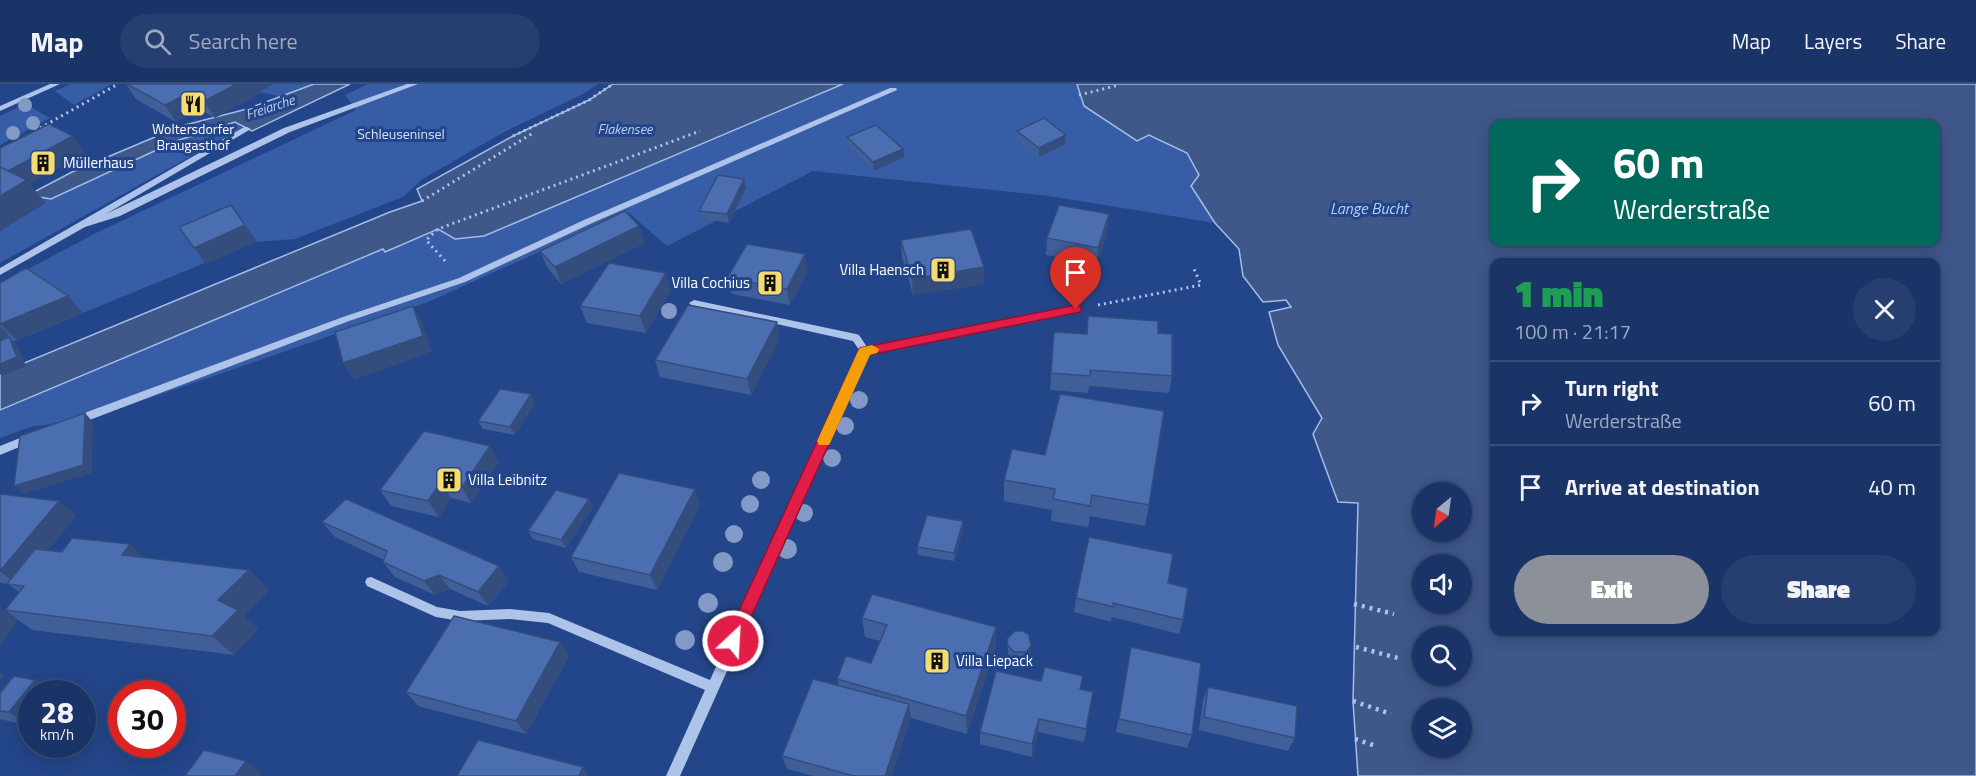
<!DOCTYPE html>
<meta charset="utf-8">
<style>
:root{--surface:#1a3467;--page:#273f70;--text:#f1f3f6;--muted:#9faac0;--line:#384f7b;--accent:#8c9099}
body{margin:0;font-family:"Titillium Web",sans-serif;background:var(--page);color:var(--text);height:100vh;display:flex;flex-direction:column;font-size:22px;white-space:nowrap}
*{box-sizing:border-box;margin:0}
p{font-size:20px;color:var(--muted)}
.icon{flex:none;width:33px;height:33px;fill:none;stroke:currentColor;stroke-width:2;stroke-linecap:round;stroke-linejoin:round}
.map{position:relative;flex:1;overflow:hidden}
.details{position:absolute;left:1490px;top:174px;width:450px;height:378px;display:flex;flex-direction:column;background:var(--surface);border-radius:12px;box-shadow:0 3px 15px #0003,0 0 0 2px var(--line)}
.details>*{flex:none}
.hud{position:absolute;left:1490px;top:36px;width:450px;height:126px;border-radius:12px;box-shadow:0 3px 15px #0003,0 0 0 2px var(--line);background:#00695c;color:#fff;overflow:hidden}
.needle{width:39px;rotate:209deg}
.tools{position:absolute;left:1412px;top:398px;display:grid;gap:12px}
.tools a{display:grid;place-items:center;width:60px;height:60px;border-radius:50%;background:var(--surface);box-shadow:0 3px 15px #0003,0 0 0 2px var(--line);font-size:30px}
.speed{position:absolute;left:18px;top:596px;display:flex;gap:12px;font-size:30px;font-weight:700;text-align:center}
.speed>*{display:grid;place-content:center;width:78px;height:78px;border-radius:50%;background:var(--surface);box-shadow:0 3px 15px #0003,0 0 0 2px var(--line);line-height:1}
.speed small{font-size:15px;font-weight:400}
.speed .limit{border:9px solid #d22;background:#fff;color:#111}
.pin{position:absolute;display:grid;place-items:center;width:51px;height:51px;color:#fff;margin:-62px -26px;border-radius:50% 50% 50% 0;rotate:-45deg;box-shadow:0 0 6px #0007}
.pin .icon{rotate:45deg}
.me{position:absolute;width:66px;margin:-33px;rotate:25deg;stroke-linejoin:round;filter:drop-shadow(0 0 4px #0008)}
.turn{display:flex;align-items:center;gap:21px;height:126px;padding:0 24px;font-size:27px}
.turn .icon{width:78px;height:78px;stroke-width:2.5}
.turn b{display:block;font-size:42px;line-height:51px}
.round{display:grid;place-items:center;flex:none;width:63px;height:63px;border-radius:32px;background:var(--page)}
.head{display:flex;align-items:center;justify-content:space-between;height:102px;padding:0 24px}
h1{font-size:36px;font-weight:800;line-height:45px;color:#1e9e55}
.cta{display:flex;gap:12px;margin-top:auto;padding:12px 24px}
.cta a{flex:1;height:69px;border-radius:36px;background:var(--accent);color:#fff;font-size:24px;font-weight:800;line-height:69px;text-align:center}
.cta a+a{background:var(--page);color:var(--text)}
ul{padding:0;list-style:none}
li{display:flex;align-items:center;gap:18px;height:84px;padding:0 24px;border-top:2px solid var(--line)}
li div{flex:1}
li b{display:block;font-size:22px}
li em{font-style:normal}
header{display:flex;align-items:center;gap:36px;box-sizing:border-box;height:84px;padding:0 30px;background:var(--surface);border-bottom:2px solid var(--line)}
header strong{font-size:28px}
nav{display:flex;gap:33px;margin-inline-start:auto;font-size:21px}
.search{width:420px;height:54px;background:var(--page);display:flex;align-items:center;gap:15px;box-sizing:border-box;padding:0 21px;border-radius:33px;color:var(--muted);font-size:22px}
.map>svg:first-child{display:block}
.green{fill:#375da6}
.water{fill:#3f5789;stroke:#a2bdeb;stroke-width:1.5;fill-rule:evenodd}
.lines{fill:none;stroke-linecap:round;stroke-linejoin:round}
.path-far1{stroke:#aec3ea;stroke-width:3;stroke-dasharray:2 4;stroke-linecap:butt}
.path{stroke:#aec3ea;stroke-width:4.5;stroke-dasharray:3 5;stroke-linecap:butt}
.minor{fill:#aec3ea;fill-rule:evenodd}
.tree{fill:#849ac6}
.wall{fill:#405f98}
.shaded-wall{fill:#344d7c}
.building{fill:#4b6eb1;stroke:#344d7c;stroke-width:1.5}
.route{fill:#e11d48;stroke:#92132f;stroke-width:1.5}
.slow{fill:#f59e0b}
.labels{text-anchor:middle;stroke-width:6;stroke-linejoin:round;paint-order:stroke}
.far-water-label{font-size:14px;font-style:italic;fill:#bacef1;stroke:#234589}
.far-poi-label{font-size:14px;fill:#fff;stroke:#234589}
.far-park-label{font-size:14px;fill:#d3e0f7;stroke:#234589}
.poi-label{font-size:15px;fill:#fff;stroke:#234589;text-anchor:start}
.water-label{font-size:16px;font-style:italic;fill:#bacef1;stroke:#234589}
</style>
<header>
<strong>Map</strong>
<div class="search"><svg class="icon" aria-label="search" viewBox="0 0 24 24"><circle cx="10" cy="10" r="6"/><path d="M15 15l6 6"/></svg>Search here</div>
<nav><a>Map</a><a>Layers</a><a>Share</a></nav>
</header>
<div class="map">
<svg width="1976" height="692" viewBox="0 0 1976 692">
<rect width="100%" height="100%" fill="#234589"/>
<g class="green">
<polygon points="71,0 112,0 74,21 55,7"/>
<polygon points="273,0 314,0 283,13 259,8"/>
<polygon points="368,0 598,0 583,10 506,47 421,96 403,113 295,155 256,158 0,263 0,200 96,149 356,26 345,11"/>
<polygon points="843,0 1077,0 1084,22 1137,57 1149,51 1187,69 1199,91 1191,102 1215,139 1049,112 813,87 667,162 628,128 428,218 95,333 30,343 0,354 0,326 383,165 386,168 438,145 455,155"/>
<polygon points="25,20 50,34 0,61 0,32"/>
<polygon points="236,38 243,43 0,179 0,147 39,113 115,84 176,57"/>
</g>
<g class="water">
<polygon points="314,0 350,0 252,47 235,38 176,57 51,115 39,113 34,108 72,88 181,42 247,25"/>
<polygon points="613,0 843,0 484,152 455,155 438,145 385,168 383,165 0,326 0,289 390,128 422,117 417,105 513,52 589,16"/>
<path d="M 1077,0 L 1976,0 L 1976,692 L 1358,692 L 1353,617 L 1358,419 L 1338,418 L 1313,350 L 1322,334 L 1278,261 L 1269,228 L 1291,223 L 1286,216 L 1263,218 L 1243,192 L 1239,165 L 1215,139 L 1191,102 L 1199,91 L 1187,69 L 1149,51 L 1137,57 L 1084,22 ZM 1935,40 L 1935,158 L 1494,158 L 1494,40 ZM 1935,178 L 1935,548 L 1494,548 L 1494,178 ZM 1422,408 L 1461,408 L 1461,447 L 1422,447 ZM 1422,480 L 1461,480 L 1461,519 L 1422,519 ZM 1422,552 L 1461,552 L 1461,591 L 1422,591 ZM 1422,624 L 1461,624 L 1461,663 L 1422,663 Z"/>
</g>
<g class="lines">
<g class="path-far1">
<polyline points="1079,11 1119,1"/>
<polyline points="35,47 118,0"/>
<polyline points="513,52 589,16 613,0"/>
<polyline points="422,117 533,49"/>
<polyline points="445,177 426,156 438,145 700,47"/>
<polyline points="1098,221 1201,201 1194,185"/>
</g>
<g class="path">
<polyline points="1354,520 1394,530"/>
<polyline points="1356,563 1402,575"/>
<polyline points="1353,617 1391,630"/>
<polyline points="1355,655 1376,662"/>
</g>
<g class="minor">
<polygon points="50,0 60,0 0,27 0,22"/>
<polygon points="407,0 418,0 290,48 120,132 85,143 0,191 0,184 244,43 247,43 251,45 106,130 284,44"/>
<polygon points="890,4 896,4 897,6 590,140 465,198 349,237 79,340 71,340 70,337 71,334 343,233 459,194 584,136"/>
<polygon points="694,216 856,250 859,251 867,263 1075,222 1080,225 1075,228 869,270 680,692 666,692 705,606 548,539 510,535 460,537 436,533 367,502 365,498 367,494 371,493 437,523 460,527 510,525 549,529 710,596 860,267 853,257 691,221 689,219"/>
<polygon points="30,350 34,351 35,354 34,357 0,371 0,362"/>
</g>
</g>
<g class="tree">
<circle cx="25" cy="21" r="7"/>
<circle cx="33" cy="39" r="7"/>
<circle cx="13" cy="49" r="7"/>
<circle cx="669" cy="227" r="8"/>
<circle cx="859" cy="316" r="9"/>
<circle cx="845" cy="342" r="9"/>
<circle cx="832" cy="374" r="9"/>
<circle cx="761" cy="396" r="9"/>
<circle cx="750" cy="420" r="9"/>
<circle cx="804" cy="429" r="9"/>
<circle cx="734" cy="450" r="9"/>
<circle cx="787" cy="465" r="10"/>
<circle cx="723" cy="478" r="10"/>
<circle cx="708" cy="519" r="10"/>
<circle cx="685" cy="556" r="10"/>
<circle cx="746" cy="568" r="10"/>
</g>
<g class="wall">
<polygon points="126,0 273,0 260,7 261,9 215,34 200,25 176,38 136,15"/>
<polygon points="1017,47 1066,51 1065,60 1039,73 1017,56"/>
<polygon points="847,53 903,65 904,73 874,87 848,62"/>
<polygon points="746,104 729,139 702,135 699,127"/>
<polygon points="1107,147 1097,180 1046,171 1047,154"/>
<polygon points="901,156 984,183 984,200 913,211 902,173"/>
<polygon points="645,159 561,200 547,183 540,167"/>
<polygon points="808,187 790,221 732,210 727,194"/>
<polygon points="0,199 83,229 17,256 9,251 0,257"/>
<polygon points="671,206 646,249 587,239 580,222"/>
<polygon points="1088,232 1158,249 1172,292 1169,309 1089,302 1088,309 1050,306 1054,248 1086,250"/>
<polygon points="780,255 751,311 660,293 655,276"/>
<polygon points="531,310 535,319 515,351 483,345 478,337"/>
<polygon points="499,378 471,419 451,414 439,433 391,422 380,406"/>
<polygon points="1004,396 1149,421 1145,442 1090,432 1088,443 1051,437 1052,426 1004,417"/>
<polygon points="0,411 59,417 76,432 48,466 62,468 130,460 144,474 249,486 269,506 244,532 258,545 234,571 32,546 5,526 19,508 8,500 0,499"/>
<polygon points="589,415 593,423 566,464 533,455 528,447"/>
<polygon points="700,421 657,506 579,488 571,473"/>
<polygon points="322,438 509,497 488,522 450,505 435,511 395,493 383,478 384,476 335,453"/>
<polygon points="963,446 954,477 918,471 917,463"/>
<polygon points="1168,499 1183,536 1179,550 1112,533 1111,538 1074,528 1076,514"/>
<polygon points="862,534 996,543 996,563 967,650 911,634 891,692 813,692 787,685 782,672 839,602 837,595 871,579 880,557 865,553"/>
<polygon points="1007,555 1031,562 1031,569 1025,575 1013,575 1008,570"/>
<polygon points="560,558 569,572 526,650 418,622 406,608"/>
<polygon points="1131,563 1192,651 1187,664 1116,648"/>
<polygon points="35,596 55,609 32,609 30,642 0,635 0,607"/>
<polygon points="1208,603 1295,654 1288,667 1199,646 1203,616"/>
<polygon points="1081,605 1093,608 1084,658 1038,648 1032,673 980,660 980,648"/>
</g>
<g class="shaded-wall">
<polygon points="237,0 273,0 260,7 261,9 215,34 204,17"/>
<polygon points="189,9 200,25 176,38 165,21"/>
<polygon points="1066,51 1065,60 1039,73 1039,64"/>
<polygon points="73,52 85,69 30,100 46,119 0,147 0,112 6,88"/>
<polygon points="903,65 904,73 874,87 873,78"/>
<polygon points="744,95 746,104 729,139 727,130"/>
<polygon points="1109,130 1107,147 1097,180 1098,164"/>
<polygon points="245,141 257,158 206,180 194,164"/>
<polygon points="639,142 645,159 561,200 555,183"/>
<polygon points="805,170 808,187 790,221 787,205"/>
<polygon points="984,183 984,200 913,211 912,195"/>
<polygon points="666,189 671,206 646,249 640,232"/>
<polygon points="68,212 83,229 17,256 0,240"/>
<polygon points="413,222 422,238 432,268 354,296 343,279"/>
<polygon points="777,238 780,255 751,311 747,295"/>
<polygon points="0,242 9,251 0,257"/>
<polygon points="9,253 18,262 26,282 2,292 0,290 0,280"/>
<polygon points="531,310 535,319 515,351 510,343"/>
<polygon points="85,329 93,338 92,389 24,410 14,402"/>
<polygon points="490,362 499,378 471,419 462,403"/>
<polygon points="441,398 451,414 439,433 428,417"/>
<polygon points="695,405 700,421 657,506 650,491"/>
<polygon points="589,415 593,423 566,464 561,456"/>
<polygon points="59,417 76,432 19,502 0,487"/>
<polygon points="963,437 963,446 954,477 954,469"/>
<polygon points="130,460 152,481 122,471"/>
<polygon points="499,482 509,497 488,522 478,508"/>
<polygon points="249,486 269,506 244,532 258,545 234,571 212,552 218,516"/>
<polygon points="439,491 450,505 435,511 424,497"/>
<polygon points="0,523 18,536 0,562"/>
<polygon points="996,543 996,563 967,650 966,632"/>
<polygon points="560,558 569,572 526,650 516,637"/>
<polygon points="1031,562 1031,569 1025,575 1026,568"/>
<polygon points="0,588 5,591 0,597"/>
<polygon points="35,596 55,609 32,609 32,640 30,642 9,628"/>
<polygon points="909,620 911,634 891,692 885,692"/>
<polygon points="1039,635 1038,648 1032,673 1032,660"/>
<polygon points="246,677 262,689 260,692 235,692"/>
<polygon points="583,683 589,692 579,692"/>
</g>
<g class="building">
<polygon points="127,0 237,0 204,17 189,9 165,21"/>
<polygon points="1044,34 1066,51 1039,64 1017,47"/>
<polygon points="49,40 73,52 8,87 0,83 0,64"/>
<polygon points="876,41 903,65 873,78 847,53"/>
<polygon points="0,83 27,96 0,112"/>
<polygon points="718,91 744,95 727,130 699,127"/>
<polygon points="231,121 245,141 194,164 179,143"/>
<polygon points="1059,121 1109,130 1098,164 1047,154"/>
<polygon points="625,127 639,142 555,183 540,167"/>
<polygon points="971,145 984,183 912,195 901,156"/>
<polygon points="747,160 805,170 787,205 727,194"/>
<polygon points="609,179 666,189 640,232 580,222"/>
<polygon points="26,184 68,212 0,240 0,199"/>
<polygon points="688,221 777,238 747,295 655,276"/>
<polygon points="413,222 423,252 343,279 335,248"/>
<polygon points="1088,232 1158,237 1158,249 1172,250 1172,292 1090,286 1090,292 1051,289 1054,248 1087,250"/>
<polygon points="9,253 17,273 0,280 0,257"/>
<polygon points="500,305 531,310 510,343 478,337"/>
<polygon points="1060,310 1164,327 1149,421 1092,411 1090,422 1053,415 1055,405 1004,396 1012,365 1045,371"/>
<polygon points="85,329 83,381 14,402 20,352"/>
<polygon points="424,347 490,362 462,403 441,398 428,417 380,406"/>
<polygon points="619,389 695,405 650,491 571,473"/>
<polygon points="556,406 589,415 561,456 528,447"/>
<polygon points="1,410 59,417 0,487 0,411"/>
<polygon points="346,415 499,482 478,508 439,491 424,497 383,478 387,467 322,438"/>
<polygon points="927,431 963,437 954,469 917,463"/>
<polygon points="1089,453 1173,470 1168,499 1188,504 1183,536 1113,519 1114,523 1076,514"/>
<polygon points="72,454 130,460 122,471 249,486 218,516 238,526 212,552 5,526 24,502 7,500 35,465 62,468"/>
<polygon points="872,510 996,543 966,632 837,595 846,572 871,579 887,541 862,534"/>
<polygon points="454,532 560,558 516,637 406,608"/>
<polygon points="1015,547 1023,547 1029,551 1031,562 1026,568 1014,568 1008,562 1007,555"/>
<polygon points="1131,563 1201,579 1192,651 1119,635"/>
<polygon points="1045,583 1083,592 1080,605 1093,608 1086,645 1039,635 1032,660 980,648 996,587 1041,597"/>
<polygon points="14,592 35,596 9,628 0,627 0,607 1,608"/>
<polygon points="813,595 909,620 885,692 854,692 782,672"/>
<polygon points="1208,603 1297,622 1295,654 1204,633"/>
<polygon points="478,656 583,683 579,692 457,692"/>
<polygon points="204,666 246,677 235,692 185,692"/>
</g>
<polygon class="route" points="1076,221 1080,222 1082,225 1080,228 869,271 738,562 733,564 727,562 725,557 860,264"/>
<polygon class="slow" points="872,261 879,265 877,269 870,271 831,357 829,361 819,361 817,357 858,267 860,264"/>
<defs>
<symbol id="restaurant-square" viewBox="-11 -11 22 22"><rect x="-9" y="-9" width="18" height="18" rx="4" fill="#f5dc71" stroke="#234589"/><path d="M-5-6h1v4h1v-4h1v4h1v-4h1v5L-1.5 .5V6h-2V.5L-5-1ZM5-6V6H3V1.5H1.5Q1.5-4 5-6Z" fill="#111"/></symbol>
<symbol id="building-square" viewBox="-11 -11 22 22"><rect x="-9" y="-9" width="18" height="18" rx="4" fill="#f5dc71" stroke="#234589"/><path d="M-4-6H4V6H1V3H-1V6H-4ZM-2.5-4.3h1.7v1.8h-1.7ZM.8-4.3h1.7v1.8H.8ZM-2.5-1h1.7V.8h-1.7ZM.8-1h1.7V.8H.8Z" fill="#111"/></symbol>
</defs>
<g fill-rule="evenodd">
<use href="#restaurant-square" x="178" y="5" width="30" height="30"/>
<use href="#building-square" x="28" y="64" width="30" height="30"/>
<use href="#building-square" x="928" y="171" width="30" height="30"/>
<use href="#building-square" x="755" y="184" width="30" height="30"/>
<use href="#building-square" x="434" y="381" width="30" height="30"/>
<use href="#building-square" x="922" y="562" width="30" height="30"/>
</g>
<g class="labels">
<g class="far-water-label">
<text transform="translate(270 23) rotate(-18)" y="5">Freiarche</text>
<text x="625" y="50">Flakensee</text>
</g>
<g class="far-poi-label">
<text x="193" y="50">Woltersdorfer<tspan x="193" dy="16">Braugasthof</tspan></text>
</g>
<g class="far-park-label">
<text x="401" y="55">Schleuseninsel</text>
</g>
<g class="poi-label">
<text x="63" y="84">Müllerhaus</text>
<text x="924" y="191" text-anchor="end">Villa Haensch</text>
<text x="750" y="204" text-anchor="end">Villa Cochius</text>
<text x="468" y="401">Villa Leibnitz</text>
<text x="956" y="582">Villa Liepack</text>
</g>
<g class="water-label">
<text x="1369" y="130">Lange Bucht</text>
</g>
</g>
</svg>
<div class="tools">
<a><svg class="needle" viewBox="-14 -14 28 28"><path d="M0-13l5 13h-10z" fill="#e53935"/><path d="M0 13l5-13h-10z" fill="#9faac0"/></svg></a>
<a><svg class="icon" aria-label="sound" viewBox="0 0 24 24"><path d="M4 9h4l5-4v14l-5-4H4zM17 9q2 3 0 6"/></svg></a>
<a><svg class="icon" aria-label="search" viewBox="0 0 24 24"><circle cx="10" cy="10" r="6"/><path d="M15 15l6 6"/></svg></a>
<a><svg class="icon" aria-label="layers" viewBox="0 0 24 24"><path d="M12 4l9 5-9 5-9-5zM3 14l9 5 9-5"/></svg></a>
</div>
<div class="speed"><div>28<small>km/h</small></div><div class="limit">30</div></div>
<div class="pin" style="left:1076px;top:225px;background:#d93025"><svg class="icon" aria-label="arrive" viewBox="0 0 24 24"><path d="M6 21V4h12l-3 4 3 4H6"/></svg></div>
<svg class="me" style="left:733px;top:557px" viewBox="-20 -20 40 40"><circle r="17" fill="#e11d48" stroke="#fff" stroke-width="3"/><path d="M0-11L8 9 0 5-8 9z" fill="#fff"/></svg>
<div class="hud">
<div class="turn"><svg class="icon" aria-label="right" viewBox="0 0 24 24"><path d="M7 20v-9h11M14 6l5 5-5 5"/></svg><div><b>60 m</b>Werderstraße</div></div>
</div>
<section class="details">
<div class="head"><div><h1>1 min</h1><p>100 m · 21:17</p></div><a class="round"><svg class="icon" aria-label="close" viewBox="0 0 24 24"><path d="M6 6l12 12M18 6L6 18"/></svg></a></div>
<ul>
<li><svg class="icon" aria-label="right" viewBox="0 0 24 24"><path d="M7 20v-9h11M14 6l5 5-5 5"/></svg><div><b>Turn right</b><p>Werderstraße</p></div><em>60 m</em></li>
<li><svg class="icon" aria-label="arrive" viewBox="0 0 24 24"><path d="M6 21V4h12l-3 4 3 4H6"/></svg><div><b>Arrive at destination</b></div><em>40 m</em></li>
</ul>
<div class="cta"><a>Exit</a><a>Share</a></div>
</section>
</div>
